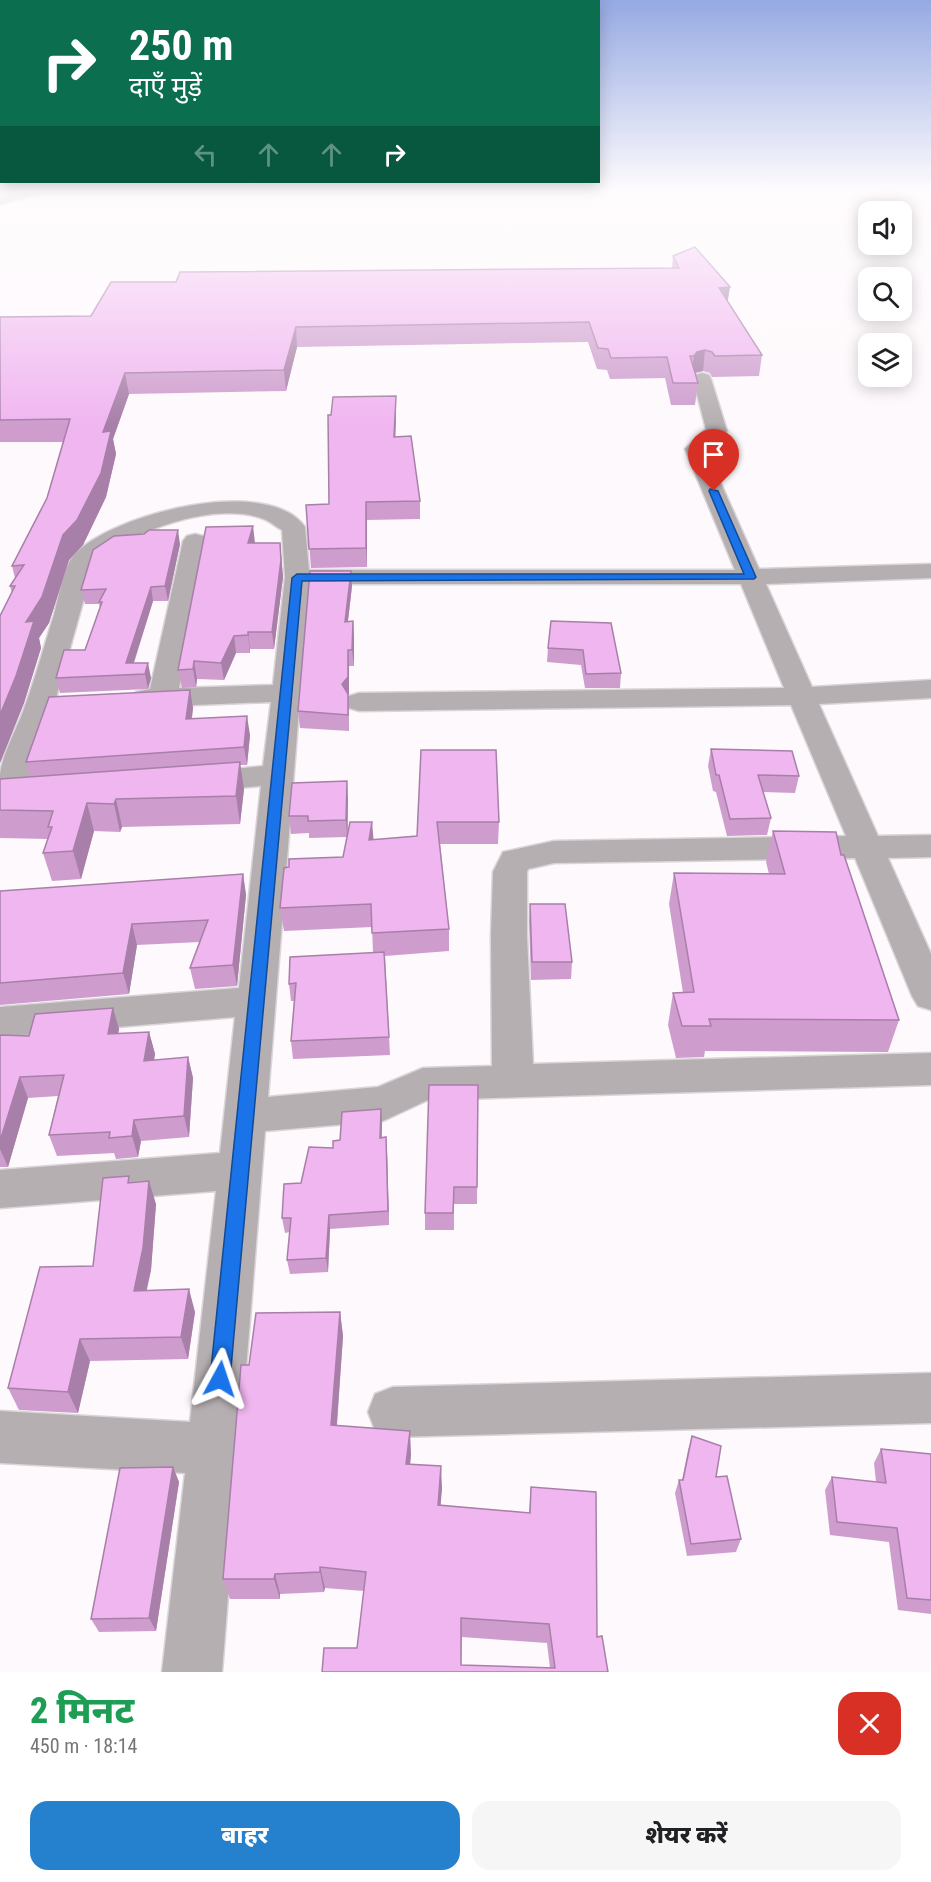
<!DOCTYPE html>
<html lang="hi">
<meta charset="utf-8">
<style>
:root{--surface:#fff;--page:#f6f6f6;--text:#202124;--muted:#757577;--accent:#2581ce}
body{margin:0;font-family:"Roboto Condensed","Noto Sans Devanagari",sans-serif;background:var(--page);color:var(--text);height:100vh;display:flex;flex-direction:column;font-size:22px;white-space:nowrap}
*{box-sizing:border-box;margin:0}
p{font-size:20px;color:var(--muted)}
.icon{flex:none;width:33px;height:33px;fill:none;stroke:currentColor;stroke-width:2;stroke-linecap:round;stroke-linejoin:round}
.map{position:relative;height:1672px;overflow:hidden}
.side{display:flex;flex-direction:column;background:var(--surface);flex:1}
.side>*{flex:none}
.hud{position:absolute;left:0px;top:0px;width:600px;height:183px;box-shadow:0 3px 15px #0003;background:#0b6e4f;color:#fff;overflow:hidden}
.tools{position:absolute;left:858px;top:201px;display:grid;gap:12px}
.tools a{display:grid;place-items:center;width:54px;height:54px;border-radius:12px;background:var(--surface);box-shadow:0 3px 15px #0003;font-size:30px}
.pin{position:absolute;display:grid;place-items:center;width:51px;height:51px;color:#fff;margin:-62px -26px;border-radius:50% 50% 50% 0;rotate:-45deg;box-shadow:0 0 6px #0007}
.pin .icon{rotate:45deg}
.me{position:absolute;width:66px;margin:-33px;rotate:5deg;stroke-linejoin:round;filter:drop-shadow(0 0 4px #0008)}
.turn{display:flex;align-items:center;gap:21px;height:126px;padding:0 30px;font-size:27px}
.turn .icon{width:78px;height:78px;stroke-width:2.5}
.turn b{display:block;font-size:42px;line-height:51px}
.lanes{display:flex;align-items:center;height:57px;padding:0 30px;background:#0003;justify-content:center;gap:30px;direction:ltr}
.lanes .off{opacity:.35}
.round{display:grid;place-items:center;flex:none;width:63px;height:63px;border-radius:18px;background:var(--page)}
.summary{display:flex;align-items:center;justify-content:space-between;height:102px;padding:0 30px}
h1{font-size:36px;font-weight:800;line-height:45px;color:#1e9e55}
.button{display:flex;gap:12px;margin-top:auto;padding:12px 30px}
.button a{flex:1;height:69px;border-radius:18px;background:var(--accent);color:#fff;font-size:24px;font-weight:800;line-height:69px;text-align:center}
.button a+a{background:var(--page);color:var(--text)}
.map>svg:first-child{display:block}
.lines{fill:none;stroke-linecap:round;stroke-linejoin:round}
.minor-casing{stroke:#dad5d8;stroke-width:3}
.trunk-casing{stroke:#dad5d8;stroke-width:3}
.minor{fill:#b6afb1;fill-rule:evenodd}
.trunk{fill:#726668;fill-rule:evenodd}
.wall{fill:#ce9dce;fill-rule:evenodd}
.shaded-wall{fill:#a87fa8}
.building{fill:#f0b6f0;stroke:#a87fa8;stroke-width:1.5;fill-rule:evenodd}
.route{fill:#1a73e8;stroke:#114b97;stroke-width:1.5}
</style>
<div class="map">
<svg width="931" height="1672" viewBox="0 0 931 1672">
<rect width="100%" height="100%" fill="#fef9fc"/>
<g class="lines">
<defs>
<g id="minor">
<polygon points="0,191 12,191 13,193 7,197 0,196"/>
<path d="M 702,373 L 709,375 L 711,379 L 727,431 L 706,450 L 759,569 L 931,564 L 931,578 L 766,584 L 812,687 L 931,680 L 931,698 L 819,704 L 878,836 L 931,835 L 931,857 L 888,858 L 931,954 L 931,1010 L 918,1006 L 912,996 L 855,858 L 554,863 L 528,869 L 527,872 L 527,936 L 533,1064 L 931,1053 L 931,1085 L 428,1100 L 383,1121 L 265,1131 L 222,1672 L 162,1672 L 185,1473 L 0,1463 L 0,1411 L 190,1422 L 216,1191 L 0,1208 L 0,1170 L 220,1153 L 235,1017 L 0,1037 L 0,1007 L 239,988 L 261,786 L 196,791 L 185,788 L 180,781 L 185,774 L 263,766 L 271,702 L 146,707 L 136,704 L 132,698 L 136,692 L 150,689 L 183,541 L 187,536 L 195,534 L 203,536 L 207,541 L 179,688 L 273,685 L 285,577 L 282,530 C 276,527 271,522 266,520 C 218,499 131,531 94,563 L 54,705 L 24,794 L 19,801 L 8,804 L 0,802 C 0,793 0,783 0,775 C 2,754 18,727 25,706 C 36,676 44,646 54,615 C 58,600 64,566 74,555 C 111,514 268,474 305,527 L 309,570 L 735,570 L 685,449 L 706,429 L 693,379 L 695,375 ZM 309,584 L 741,584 L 784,688 L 359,693 L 349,696 L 345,702 L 349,708 L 359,711 L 791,705 L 846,836 L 554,841 L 503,852 L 493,872 L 491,936 L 492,1066 L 423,1068 L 378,1087 L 268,1097 Z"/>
<polygon points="931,1373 931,1423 393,1437 375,1430 368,1412 375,1394 393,1387"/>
</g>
<polygon id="trunk" points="22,191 41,191 40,194 0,205 0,197"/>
</defs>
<use href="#minor" class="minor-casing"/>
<use href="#trunk" class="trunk-casing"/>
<use href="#minor" class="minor"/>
<use href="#trunk" class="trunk"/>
</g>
<g class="wall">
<polygon points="673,256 728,301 762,355 759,376 712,377 710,373 703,371 695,373 698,383 695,405 671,405 665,378 610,379 607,370 597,369 588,342 297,347 286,391 129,394 113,439 116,454 106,497 83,545 69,560 49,623 39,638 41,648 24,703 0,763 0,616 12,593 10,586 15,578 12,566 47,498 63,442 0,442 0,317 91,316 176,282 672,268"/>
<polygon points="396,396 395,437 420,501 420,519 367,520 367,567 311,568 306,505 329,504"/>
<polygon points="255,543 280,543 283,577 274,649 250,649 250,653 236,653 224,680 197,679 196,687 182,688 178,670"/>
<polygon points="180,544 168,601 153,601 134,663 151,678 148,689 60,693 56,678 85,650 100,608 99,604 85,604 81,590"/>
<polygon points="352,586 348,621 353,621 354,637 354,666 349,666 349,694 348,695 349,731 300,728 298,711"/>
<polygon points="551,621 621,673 620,688 585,688 581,665 547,662 548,648"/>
<polygon points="190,690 193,708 192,719 250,735 247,765 240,765 244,789 240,824 122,827 120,832 94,831 81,879 52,881 43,853 48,839 0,838 0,779 30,777 26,762"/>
<polygon points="711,749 799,776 795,793 763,792 771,818 767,835 727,836 716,792 713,791 708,766"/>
<polygon points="421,750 499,822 498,844 440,844 449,929 449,951 385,956 390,1055 293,1059 291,1041 294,1001 291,1001 289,984 373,952 372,927 284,931 280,908 289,867 343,857 347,837 309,838 309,833 291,834 289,816 348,798 348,835 373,840 417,836"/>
<polygon points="773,831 841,855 899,1020 888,1052 705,1051 704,1057 676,1058 668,1025 673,993 683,993 669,904 674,873 769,874 766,862"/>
<polygon points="243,874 246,895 237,986 195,989 190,968 200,942 137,945 129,994 0,1005 0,891"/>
<polygon points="530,904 572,962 571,979 531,980 529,922"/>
<polygon points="113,1008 119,1029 118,1034 149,1032 155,1054 154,1060 188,1057 193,1078 189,1137 141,1141 138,1157 116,1159 114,1153 57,1156 49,1135 58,1096 28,1098 8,1167 0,1167 0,1035 29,1036"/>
<polygon points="478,1085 477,1204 454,1204 454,1230 425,1230 425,1213"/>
<polygon points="382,1123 382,1138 386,1137 387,1152 389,1225 330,1229 328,1272 290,1274 287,1260 290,1232 285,1233 282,1218 301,1183 340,1140"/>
<polygon points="129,1176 131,1182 156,1204 151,1270 146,1290 195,1312 188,1359 90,1361 78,1413 19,1410 8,1388 93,1266"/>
<path d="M 340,1312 L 343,1336 L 337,1426 L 411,1454 L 410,1464 L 442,1488 L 440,1505 L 529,1513 L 531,1487 L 597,1637 L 608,1672 L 322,1672 L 357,1648 L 364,1591 L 325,1588 L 324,1592 L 280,1594 L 280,1599 L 230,1599 L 223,1579 L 249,1365 ZM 462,1637 L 547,1643 L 550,1668 L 461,1665 Z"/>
<polygon points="692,1436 716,1477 741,1539 736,1552 687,1556 675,1493 679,1480 682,1480 688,1450"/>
<polygon points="881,1449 931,1454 931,1614 898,1610 889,1542 830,1535 825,1490 832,1477 876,1482 874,1463"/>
<polygon points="173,1467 179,1482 156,1631 99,1632 91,1619"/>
</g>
<g class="shaded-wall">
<polygon points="730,287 727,306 719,288"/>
<polygon points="296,327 297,347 286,391 284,370"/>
<polygon points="705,350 703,371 694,373 691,377 694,356 697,352"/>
<polygon points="125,373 129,394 113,439 116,454 106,497 83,545 69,560 49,623 39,638 41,648 24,703 0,763 0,715 26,622 63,535"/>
<polygon points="396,396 396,412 395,454 394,437"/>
<polygon points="366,502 367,520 367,567 366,548"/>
<polygon points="253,526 255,543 251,560 248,543"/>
<polygon points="178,530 180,544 168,601 165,586"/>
<polygon points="280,543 283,577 274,649 272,632"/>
<polygon points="351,571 352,586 346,637 345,622"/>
<polygon points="151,587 153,601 130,674 126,663"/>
<polygon points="353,621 354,637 354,666 352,650"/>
<polygon points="248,632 250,649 250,653 248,635"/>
<polygon points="234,636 236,653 224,680 221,663"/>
<polygon points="348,650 349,666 349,694 348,695 349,731 348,715 342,684"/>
<polygon points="194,661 197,679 196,687 193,669"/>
<polygon points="148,663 151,678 148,689 145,674"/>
<polygon points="190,690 193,708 189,737 186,719"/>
<polygon points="247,716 250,735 247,765 244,747"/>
<polygon points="240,762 244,789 240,824 236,796"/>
<polygon points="347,781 348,798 347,837 346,820"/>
<polygon points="116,799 122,827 120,832 114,804"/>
<polygon points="87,803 94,831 81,879 73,851"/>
<polygon points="372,822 374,845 369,840"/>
<polygon points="243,874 246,895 237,986 233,965"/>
<polygon points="132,924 137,945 129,994 123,973"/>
<polygon points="113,1008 119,1029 114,1056 108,1034"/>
<polygon points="149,1032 155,1054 150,1083 144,1061"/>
<polygon points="188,1057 193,1078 189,1137 184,1116"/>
<polygon points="20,1077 28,1098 8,1167 0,1149 0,1141"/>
<polygon points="381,1109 382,1123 381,1152 380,1138"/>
<polygon points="134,1120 141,1141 138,1157 132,1136"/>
<polygon points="386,1137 387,1152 389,1225 388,1211"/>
<polygon points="149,1181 156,1204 151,1270 142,1313 134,1291"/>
<polygon points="329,1215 330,1229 328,1272 326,1258"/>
<polygon points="189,1289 195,1312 188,1359 181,1337"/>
<polygon points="340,1312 343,1336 335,1448 331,1425"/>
<polygon points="80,1339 90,1361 78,1413 68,1392"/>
<polygon points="410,1431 411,1454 408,1486 406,1464"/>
<polygon points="441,1466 442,1488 439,1526 438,1505"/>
<polygon points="173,1467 179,1482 156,1631 149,1618"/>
<polygon points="320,1567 325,1588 324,1592 320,1572"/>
<polygon points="275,1574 280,1594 280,1599 274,1579"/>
</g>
<g class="building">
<polygon points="695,247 730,287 719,288 762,355 715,356 712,352 705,350 697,352 694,356 690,356 698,383 673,383 667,357 611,358 608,349 598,348 589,322 296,327 284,370 125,373 103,432 111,431 101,473 77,520 63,535 42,597 26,622 34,621 16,676 0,715 0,616 15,586 10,586 24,565 12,566 47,498 70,419 0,420 0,317 91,316 111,282 176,282 180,272 679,268 673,256"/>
<polygon points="396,396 394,437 411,436 420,501 366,502 366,548 309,549 306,505 329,504 328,415 331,415 333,397"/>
<polygon points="253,526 248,543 280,543 281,560 272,632 248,632 248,635 234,636 221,663 194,661 193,669 178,670 206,527"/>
<polygon points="149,530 178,530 165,586 151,587 126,663 148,663 145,674 56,678 64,650 85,650 102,602 99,602 106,589 81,590 93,550 114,536 144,534"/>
<polygon points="310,571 351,571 345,622 353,621 352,650 348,650 348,677 342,684 348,694 348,715 298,711"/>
<polygon points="551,621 611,623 621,673 586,674 583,650 548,648"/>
<polygon points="190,690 186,719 247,716 244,747 26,762 49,697"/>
<polygon points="711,749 792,751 799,776 758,775 771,818 730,819 719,775 716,775"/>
<polygon points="421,750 496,750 499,822 437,822 449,929 372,933 371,904 280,908 284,868 289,867 289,859 343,857 350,822 372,822 369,840 417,836"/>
<polygon points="240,762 236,796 116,799 114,804 87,803 73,851 43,853 52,827 48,827 53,811 0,810 0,779"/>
<polygon points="347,781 346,820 308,821 308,816 289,816 292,783"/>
<polygon points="773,831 836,832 841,855 844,855 899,1020 709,1019 711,1026 682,1026 673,993 694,992 674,873 785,874"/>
<polygon points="243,874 233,965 190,968 208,920 132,924 123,973 0,983 0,891"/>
<polygon points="530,904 565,904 572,962 532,962"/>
<polygon points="384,952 389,1037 291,1041 296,983 289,984 290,957"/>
<polygon points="113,1008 108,1034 149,1032 144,1061 188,1057 184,1116 134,1120 132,1136 109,1138 110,1132 49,1135 64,1075 20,1077 0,1141 0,1035 29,1036 35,1014"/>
<polygon points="429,1085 478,1085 477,1187 454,1187 453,1213 425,1213"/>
<polygon points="381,1109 380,1138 386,1137 388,1211 329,1215 326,1258 287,1260 291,1218 282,1218 284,1184 301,1183 309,1147 333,1148 333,1141 340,1140 342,1112"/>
<polygon points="129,1176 128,1183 149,1181 143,1248 134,1291 189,1289 181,1337 80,1339 68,1392 8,1388 40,1267 93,1266 103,1178"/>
<path d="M 340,1312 L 331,1425 L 410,1431 L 406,1464 L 441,1466 L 438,1505 L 530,1513 L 531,1487 L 596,1492 L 597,1637 L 602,1636 L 608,1672 L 322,1672 L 324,1648 L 357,1648 L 366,1572 L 320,1567 L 320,1572 L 275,1574 L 274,1579 L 223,1579 L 241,1365 L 249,1365 L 256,1313 ZM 461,1618 L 549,1624 L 555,1668 L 461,1665 Z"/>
<polygon points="692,1436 721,1446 716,1477 727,1476 741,1539 691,1544 679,1480 683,1480"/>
<polygon points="881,1449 931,1454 931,1600 907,1598 897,1528 837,1522 832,1477 886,1483"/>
<polygon points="173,1467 149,1618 91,1619 120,1468"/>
</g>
<linearGradient id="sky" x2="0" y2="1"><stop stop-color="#95a9e2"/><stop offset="0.45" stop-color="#fffcfe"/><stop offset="1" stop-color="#fffcfe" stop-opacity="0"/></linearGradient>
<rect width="931" height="425" fill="url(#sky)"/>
<polygon class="route" points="710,489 718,491 756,577 754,579 302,581 230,1379 227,1387 220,1390 213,1387 210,1379 292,578 297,574 744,574 709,491"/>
</svg>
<div class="tools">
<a><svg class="icon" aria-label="sound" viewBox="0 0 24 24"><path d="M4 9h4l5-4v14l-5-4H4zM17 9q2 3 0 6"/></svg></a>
<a><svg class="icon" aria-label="search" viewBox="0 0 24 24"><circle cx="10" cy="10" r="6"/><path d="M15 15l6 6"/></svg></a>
<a><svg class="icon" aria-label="layers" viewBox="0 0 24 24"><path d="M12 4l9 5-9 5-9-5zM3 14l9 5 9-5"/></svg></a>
</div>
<div class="pin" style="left:714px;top:491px;background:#d93025"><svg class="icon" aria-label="arrive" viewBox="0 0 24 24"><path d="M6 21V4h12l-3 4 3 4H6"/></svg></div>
<svg class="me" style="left:220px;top:1379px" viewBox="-20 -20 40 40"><path d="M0-17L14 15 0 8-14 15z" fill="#1a73e8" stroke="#fff" stroke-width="4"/></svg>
<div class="hud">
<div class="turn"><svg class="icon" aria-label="right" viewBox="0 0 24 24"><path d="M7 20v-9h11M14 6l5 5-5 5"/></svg><div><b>250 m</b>दाएँ मुड़ें</div></div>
<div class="lanes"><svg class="icon off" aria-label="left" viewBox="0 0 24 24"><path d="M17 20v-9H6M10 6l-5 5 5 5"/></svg><svg class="icon off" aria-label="ahead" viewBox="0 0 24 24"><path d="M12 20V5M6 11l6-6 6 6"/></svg><svg class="icon off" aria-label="ahead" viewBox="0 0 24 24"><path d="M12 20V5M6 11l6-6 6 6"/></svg><svg class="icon" aria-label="right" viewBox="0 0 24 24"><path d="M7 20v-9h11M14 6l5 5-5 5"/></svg></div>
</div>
</div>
<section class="side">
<div class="summary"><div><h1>2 मिनट</h1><p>450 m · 18:14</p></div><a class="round" style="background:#d93025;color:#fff"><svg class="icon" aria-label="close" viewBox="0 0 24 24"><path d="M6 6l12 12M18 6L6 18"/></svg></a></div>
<div class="button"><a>बाहर</a><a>शेयर करें</a></div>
</section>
